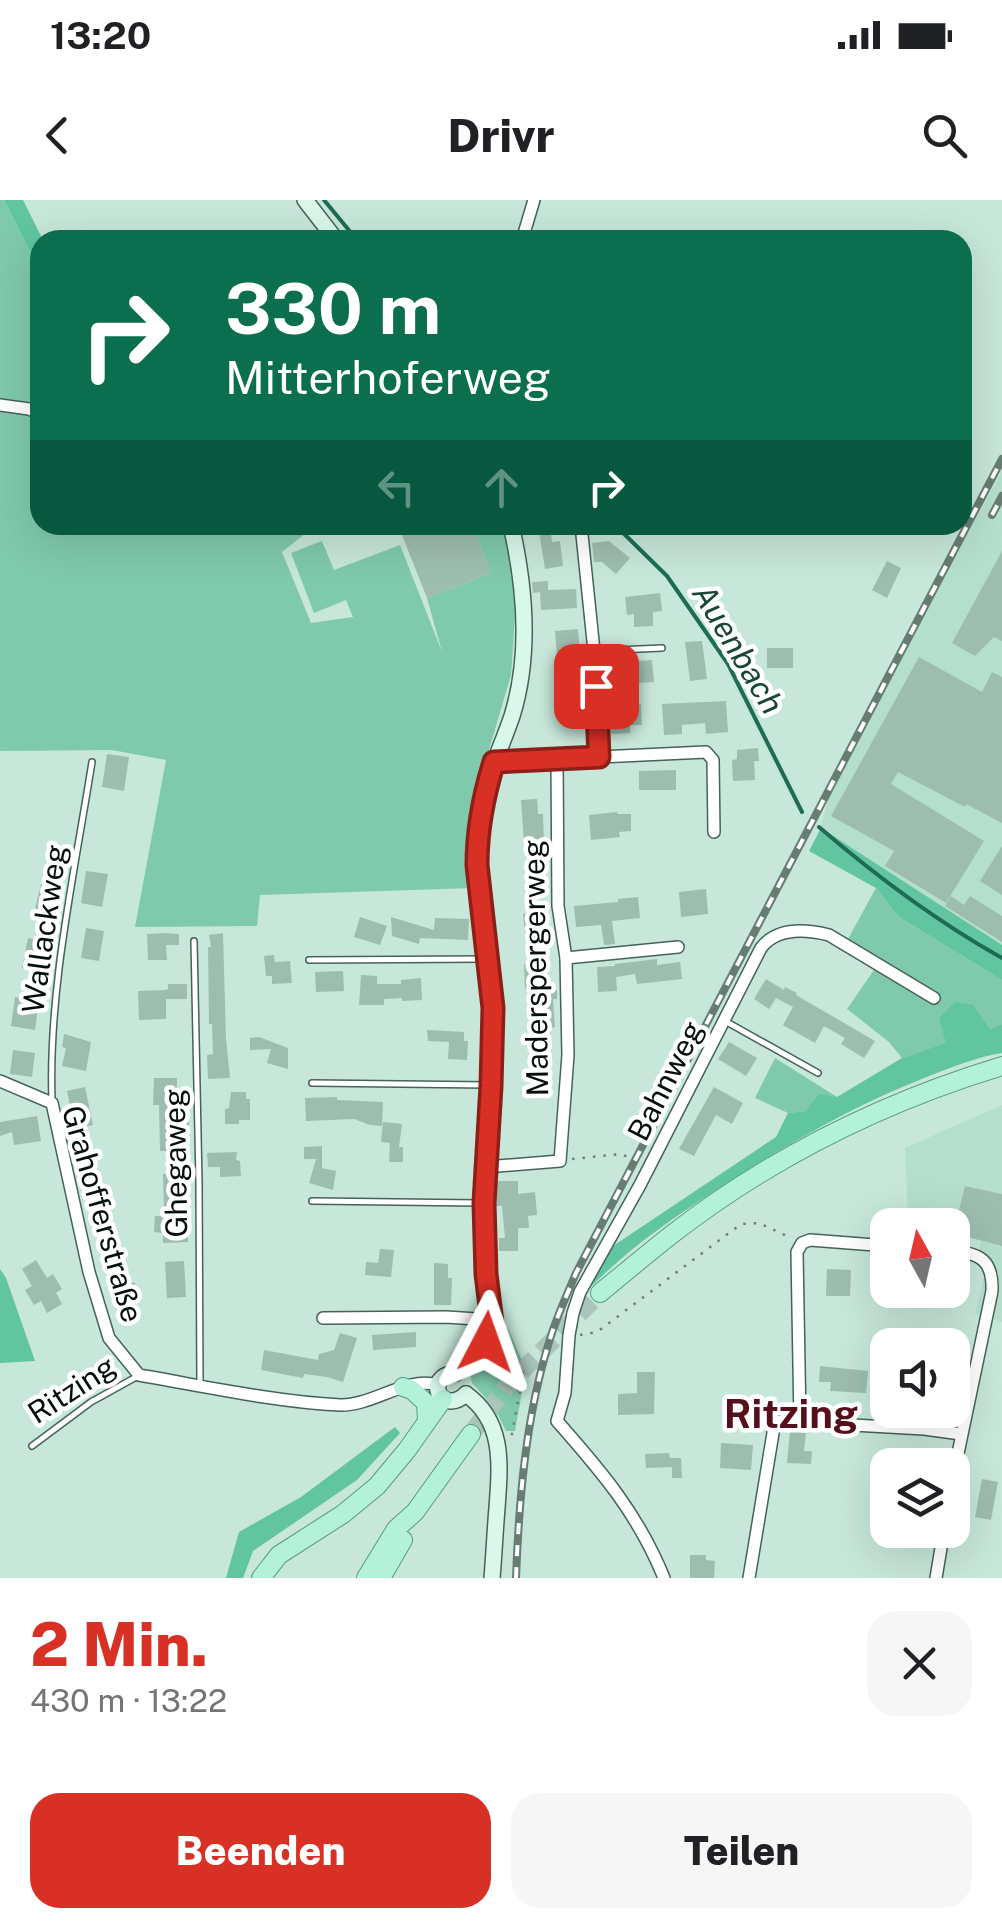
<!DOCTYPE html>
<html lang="de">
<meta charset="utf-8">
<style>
:root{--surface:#fff;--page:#f6f6f6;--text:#202124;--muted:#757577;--accent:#d93025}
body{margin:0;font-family:"Public Sans",sans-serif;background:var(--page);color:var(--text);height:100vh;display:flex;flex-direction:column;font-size:38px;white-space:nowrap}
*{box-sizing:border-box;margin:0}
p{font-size:32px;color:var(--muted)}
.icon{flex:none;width:55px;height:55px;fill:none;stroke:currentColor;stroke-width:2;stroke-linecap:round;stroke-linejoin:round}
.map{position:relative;height:1378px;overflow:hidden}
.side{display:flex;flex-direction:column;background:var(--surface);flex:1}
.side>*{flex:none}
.guide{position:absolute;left:30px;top:30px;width:942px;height:305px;border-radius:30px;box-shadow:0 10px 40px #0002;background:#0b6e4f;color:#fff;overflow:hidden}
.needle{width:65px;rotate:352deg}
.fabs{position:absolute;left:870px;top:1008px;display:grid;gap:20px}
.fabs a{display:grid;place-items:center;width:100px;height:100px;border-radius:20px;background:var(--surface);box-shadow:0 10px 40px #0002;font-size:50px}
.pin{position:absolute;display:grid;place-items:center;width:85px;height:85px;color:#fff;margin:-42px;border-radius:20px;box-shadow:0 5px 15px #0006}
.me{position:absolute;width:110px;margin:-55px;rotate:4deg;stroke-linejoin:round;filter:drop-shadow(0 0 8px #0008)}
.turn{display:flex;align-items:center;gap:35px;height:210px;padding:0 30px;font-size:45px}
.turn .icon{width:130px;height:130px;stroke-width:2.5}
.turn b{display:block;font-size:70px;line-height:85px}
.lanes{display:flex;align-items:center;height:95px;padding:0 30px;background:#0003;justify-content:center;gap:50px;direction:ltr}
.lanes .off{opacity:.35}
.round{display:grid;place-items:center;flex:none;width:105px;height:105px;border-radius:30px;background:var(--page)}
.summary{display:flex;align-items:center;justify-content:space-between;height:170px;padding:0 30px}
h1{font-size:60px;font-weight:800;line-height:75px;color:var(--accent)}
.action{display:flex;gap:20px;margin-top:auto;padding:20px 30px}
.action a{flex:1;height:115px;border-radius:30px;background:var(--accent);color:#fff;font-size:40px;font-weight:800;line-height:115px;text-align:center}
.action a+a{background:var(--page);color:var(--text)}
.status{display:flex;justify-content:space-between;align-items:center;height:70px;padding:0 50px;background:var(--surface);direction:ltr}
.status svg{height:28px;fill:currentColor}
header{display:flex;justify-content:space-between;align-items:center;height:130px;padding:0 30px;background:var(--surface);font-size:45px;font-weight:800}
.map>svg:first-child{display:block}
.built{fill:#b5dfcd}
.green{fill:#7fc9ac}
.forest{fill:#60c5a0}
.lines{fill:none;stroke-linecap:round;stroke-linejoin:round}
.stream{stroke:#1e6c54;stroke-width:4}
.building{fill:#9dbeaf}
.primary-tunnel{stroke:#a9c6ba;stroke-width:18;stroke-dasharray:18 9;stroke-linecap:butt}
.lane-casing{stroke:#456357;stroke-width:8}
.street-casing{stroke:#456357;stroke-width:14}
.secondary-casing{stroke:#456357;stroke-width:18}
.primary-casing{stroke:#559c81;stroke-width:20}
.path{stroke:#6b8278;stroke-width:2.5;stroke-dasharray:2.5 8;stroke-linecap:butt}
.lane{stroke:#fff;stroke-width:5}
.street{stroke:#fff;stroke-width:11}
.secondary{stroke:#d9f8ec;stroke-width:15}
.primary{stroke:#b3f1da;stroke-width:18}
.rail-casing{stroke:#677d74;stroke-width:8}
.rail{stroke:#fff;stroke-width:4;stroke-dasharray:11;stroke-linecap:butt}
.route-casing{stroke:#8d1f18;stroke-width:25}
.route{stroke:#d93025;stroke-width:18}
.labels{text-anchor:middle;stroke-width:9;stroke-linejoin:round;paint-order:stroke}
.street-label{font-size:30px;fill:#040e0a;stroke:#fff}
.water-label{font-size:32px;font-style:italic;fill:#194535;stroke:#fff}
.district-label{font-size:40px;font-weight:bold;fill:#56101b;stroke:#fff}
</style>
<div class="status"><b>13:20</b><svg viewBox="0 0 49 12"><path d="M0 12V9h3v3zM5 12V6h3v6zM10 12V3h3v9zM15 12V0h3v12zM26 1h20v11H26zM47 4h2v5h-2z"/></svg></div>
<header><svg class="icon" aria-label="back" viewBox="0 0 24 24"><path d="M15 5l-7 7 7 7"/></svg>Drivr<svg class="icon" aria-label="search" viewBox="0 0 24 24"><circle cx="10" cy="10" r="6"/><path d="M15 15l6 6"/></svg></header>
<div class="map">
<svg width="1002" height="1378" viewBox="0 0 1002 1378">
<rect width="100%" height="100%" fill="#c6e7d9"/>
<g class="built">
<polygon points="1002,271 1002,745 821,628 831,587"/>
<polygon points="1002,905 1002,1122 975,1114 984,1077 976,1060 981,1041 953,1033 952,1025 908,1025 905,948"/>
</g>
<g class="green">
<polygon points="0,0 4,0 40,71 40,325 316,325 282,352 311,423 353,417 346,400 314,413 291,353 322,341 334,370 400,345 442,452 427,398 491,373 472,325 501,325 518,372 511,475 471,611 473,688 260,695 257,726 135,727 166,560 112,550 0,551"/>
<polygon points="876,688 899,717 1002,780 1002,824 990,829 974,805 947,843 902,858 889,842 847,809 881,760 848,739"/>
<polygon points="775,858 837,897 806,911 788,913 755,898"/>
<polygon points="508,1128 526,1170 515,1231 506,1231 494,1207 472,1183 469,1167 479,1155 493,1149"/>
</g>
<g class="forest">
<polygon points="4,0 23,0 43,40 40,40 40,67 38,67"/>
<polygon points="821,628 1002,745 1002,780 899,717 876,688 809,651"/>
<path d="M 955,802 L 974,805 L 990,829 L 1002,824 L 1002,853 C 976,857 953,867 929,876 C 852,906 782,947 713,992 C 669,1021 629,1048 592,1086 L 607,1050 L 776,937 L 788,913 L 806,911 L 819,894 L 837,897 L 902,858 L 946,843 L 939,818 Z"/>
<polygon points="0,1069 6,1078 35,1161 0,1163"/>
<polygon points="395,1227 400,1233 357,1280 253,1351 243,1378 226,1378 239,1332 301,1297"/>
</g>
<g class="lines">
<g class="stream">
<polyline points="324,0 357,40"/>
<polyline points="615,325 667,376 728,464 802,612"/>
<path d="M 819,627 C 876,676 936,721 1002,758"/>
</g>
</g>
<g class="building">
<polygon points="398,325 472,325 491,373 427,398"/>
<polygon points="538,325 550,325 552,342 560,341 563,366 545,369"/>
<polygon points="609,341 630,358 616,374 602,362 594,362 592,343"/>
<polygon points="1002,351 1002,441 994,437 975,456 952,443"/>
<polygon points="887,361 901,368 887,398 872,390"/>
<polygon points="548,381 548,390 576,389 577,408 541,410 540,392 533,393 532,382"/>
<polygon points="660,393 662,411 653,412 653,426 634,427 634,414 627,415 625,397"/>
<polygon points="578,429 580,453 557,455 555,431"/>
<polygon points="702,441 707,479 690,481 685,442"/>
<rect x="767" y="448" width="26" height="20"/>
<polygon points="919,457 982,492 992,472 1002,477 1002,623 966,604 965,607 898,572 891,584 984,641 946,703 885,666 894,651 831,616"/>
<polygon points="652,460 654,482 609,485 608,463"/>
<polygon points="726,501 728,532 706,534 705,523 682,525 682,534 664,535 662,504"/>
<polygon points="641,504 642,525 630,525 630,533 611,534 610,505"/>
<polygon points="758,548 759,561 754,561 755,580 733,581 732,560 737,559 737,550"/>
<polygon points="107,554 129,557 124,591 102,587"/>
<polygon points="676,570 676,590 639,590 639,571"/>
<polygon points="537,599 538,614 543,614 544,642 524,644 521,600"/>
<polygon points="617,612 618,614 631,614 631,631 619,632 620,637 591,640 589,615"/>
<polygon points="1002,646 1002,695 980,681"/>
<polygon points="86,671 108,674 102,707 81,703"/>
<polygon points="43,676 63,681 55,714 35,709"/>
<polygon points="706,689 708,714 681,717 679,692"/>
<polygon points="951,696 964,705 970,696 1002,716 1002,742 945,706"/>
<polygon points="638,697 640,718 612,721 615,744 604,745 601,725 576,727 574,706 618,702 618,699"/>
<polygon points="545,712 547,738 526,740 523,714"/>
<polygon points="360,717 387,726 380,745 354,737"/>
<polygon points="391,717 434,730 435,718 469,719 468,740 420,738 419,744 392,736"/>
<polygon points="86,728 104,731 99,761 81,758"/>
<polygon points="165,733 179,734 179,745 166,745 167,760 148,760 147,734"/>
<polygon points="223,733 226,839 230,878 208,879 207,855 213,854 212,824 209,824 208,747 211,747 209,735"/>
<polygon points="28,738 54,743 48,773 22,768"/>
<polygon points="274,755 275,762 290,761 292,783 272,784 272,776 266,776 264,756"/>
<polygon points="657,759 657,765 680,762 682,779 637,784 635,774 616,777 617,791 598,792 597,767 615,766 615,764"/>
<polygon points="548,763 549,790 557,790 557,799 553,799 555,827 551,828 551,834 528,834 528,814 540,814 538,789 525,789 524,764"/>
<polygon points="343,771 344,791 316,792 315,772"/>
<polygon points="361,775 377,776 377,784 401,784 401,780 421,778 422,800 402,801 402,798 384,799 384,805 359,805"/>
<polygon points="766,779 784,790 785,787 797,793 796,795 875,841 864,858 841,844 845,838 824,826 815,843 783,825 793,807 776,798 769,809 754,799"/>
<polygon points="168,784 187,784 187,799 166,799 166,819 139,820 138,791 165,790 168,789"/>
<polygon points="15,797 39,800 35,830 11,826"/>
<polygon points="427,830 464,832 464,841 468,841 467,860 448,859 449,842 428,841"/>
<polygon points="64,834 91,842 86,871 62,866 66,848 62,847"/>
<polygon points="259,837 288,848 288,869 267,863 271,849 250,850 250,838"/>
<polygon points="729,842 757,858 746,876 718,859"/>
<polygon points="13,850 35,853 32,877 10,874"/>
<polygon points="154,878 177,878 176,922 189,922 189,939 178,939 178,951 160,951 159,905 153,905"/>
<polygon points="85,887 93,925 75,929 67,891"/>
<polygon points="714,887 743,903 732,924 716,915 694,956 679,949"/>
<polygon points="231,892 246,892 246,899 250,899 250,920 239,920 239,924 225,924 225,909 229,908"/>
<polygon points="337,897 337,900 383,902 382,926 370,925 354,919 306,921 305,898"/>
<polygon points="37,916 41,941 14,945 12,932 0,936 0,922"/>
<polygon points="383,922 402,924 399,947 403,947 403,962 389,962 390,943 381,942"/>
<polygon points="322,946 322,968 336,971 333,990 309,983 316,959 304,959 304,947"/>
<polygon points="237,952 236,960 240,961 241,976 220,977 220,967 208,967 207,953"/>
<polygon points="186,973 188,1042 163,1043 163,1033 154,1032 155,1016 162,1016 162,1009 164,1009 163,974"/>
<polygon points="496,981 518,981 518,994 535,992 537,1015 528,1016 529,1028 518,1028 518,1051 499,1051 499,1038 505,1038 502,1006 496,1006"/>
<polygon points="965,986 1002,994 1002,1046 953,1033"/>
<polygon points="380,1049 394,1050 391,1077 365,1075 366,1062 378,1063"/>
<polygon points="36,1060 47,1078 53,1074 62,1089 56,1093 62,1104 47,1113 41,1101 34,1105 25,1090 32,1086 22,1069"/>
<polygon points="184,1061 186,1097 167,1098 165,1062"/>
<polygon points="434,1063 448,1064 448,1078 452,1078 451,1105 434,1105"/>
<polygon points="827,1069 851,1070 850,1096 826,1096"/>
<polygon points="116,1083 135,1083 136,1114 116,1115"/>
<polygon points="416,1132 416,1147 373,1150 372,1135"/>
<polygon points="340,1133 357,1138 343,1182 327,1177 304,1174 303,1178 261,1170 264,1150 318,1160 319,1154 334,1150"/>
<polygon points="820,1166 868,1171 866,1193 830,1191 831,1182 819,1182"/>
<polygon points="637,1172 655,1172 654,1214 618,1215 618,1194 637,1193"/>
<polygon points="790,1231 806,1233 804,1251 812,1251 811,1264 787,1263"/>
<polygon points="721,1243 753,1245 751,1270 720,1268"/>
<polygon points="669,1253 670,1258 681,1258 682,1278 672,1278 672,1267 646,1268 645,1254"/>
<polygon points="982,1279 998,1282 991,1320 975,1317"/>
<polygon points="690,1355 706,1355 706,1360 715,1361 714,1378 690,1378"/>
</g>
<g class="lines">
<polyline class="primary-tunnel" points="471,1234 507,1186 600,1093"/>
<defs>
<g id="lane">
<polyline points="595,451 662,448"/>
<polyline points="194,741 199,983 200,1184"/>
<polyline points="309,760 486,759"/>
<polyline points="725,821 818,873"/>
<polyline points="312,883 489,885"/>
<path d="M 52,900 C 48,791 75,670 92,562"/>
<polyline points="312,1001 479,1003"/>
<polyline points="32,1246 91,1202 138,1176"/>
</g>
<g id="street">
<polyline points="522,40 534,0"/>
<polyline points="0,205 29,209 40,214"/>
<polyline points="581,325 594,451 599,557"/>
<polyline points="494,562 706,552 713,560 714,632"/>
<polyline points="566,758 678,747"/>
<path d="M 0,881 L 52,903 L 89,1072 L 109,1138 L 139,1175 C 203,1186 276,1202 340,1205 C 373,1206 405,1176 438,1185"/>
<polyline points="486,967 560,961 568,855 566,758 558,706 557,559"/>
<path d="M 952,1051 C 981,1053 993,1061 992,1091 L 952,1282"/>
<polyline points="323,1118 446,1117 492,1120"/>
<polyline points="800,1222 924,1229 961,1234"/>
<path d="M 664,1378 C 638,1314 602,1272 557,1221 L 565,1193 L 569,1135 L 573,1113 L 580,1092 L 640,985 L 761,748 C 777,727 805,729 829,735 L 934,798"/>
<polyline points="749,1378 775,1221 800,1222 797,1052 802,1043 810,1040 888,1046"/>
<polyline points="936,1378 944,1330"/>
</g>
<g id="secondary">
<polyline points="305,0 336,40"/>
<path d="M 456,1173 L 468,1152 L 486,1142 L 493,1131 L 486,1074 L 483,1003 L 491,885 L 493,809 L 477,665 C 477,645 477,624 482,604 C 488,573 502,546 512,516 C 531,455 525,386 511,325"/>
<path d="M 456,1173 C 422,1176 441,1217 466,1194"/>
<path d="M 466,1194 C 505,1222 500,1265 497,1308 C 495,1331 494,1355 492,1378"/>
</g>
<g id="primary">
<path d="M 600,1093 C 623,1074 647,1054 671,1035 C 769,959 883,902 1002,866"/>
<polyline points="403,1187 412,1190 426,1203 427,1220"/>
<polyline points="261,1378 279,1355 343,1314 377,1286 407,1250 443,1199"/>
<polyline points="366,1378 396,1329 415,1312 471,1234"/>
<polyline points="381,1378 403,1340"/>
</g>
</defs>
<use href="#lane" class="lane-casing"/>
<use href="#street" class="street-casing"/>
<use href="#secondary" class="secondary-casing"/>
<use href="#primary" class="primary-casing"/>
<g class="path">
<polyline points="572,959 620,954 637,960"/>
<polyline points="506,1132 523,1174 511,1239"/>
<polyline points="580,1135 597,1132 741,1024 759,1023 791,1038"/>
<path d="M 492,1156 C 504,1163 514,1179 519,1193"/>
</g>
<use href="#lane" class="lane"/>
<use href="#street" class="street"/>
<use href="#secondary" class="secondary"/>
<use href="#primary" class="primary"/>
<defs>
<g id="rail">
<polyline points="992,315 1002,296"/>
<path d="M 516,1378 C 519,1298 526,1215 550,1139 C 557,1116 567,1095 576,1073 L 1002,259"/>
</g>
</defs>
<use href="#rail" class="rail-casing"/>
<use href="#rail" class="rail"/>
</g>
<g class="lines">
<defs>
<path id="route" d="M 486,1142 L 493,1131 L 486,1074 L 484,1003 L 491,886 L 493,808 L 477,665 C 477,629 483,597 494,562 L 599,557 L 596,486"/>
</defs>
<use href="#route" class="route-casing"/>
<use href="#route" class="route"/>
</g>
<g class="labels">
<g class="street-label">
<text transform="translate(45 729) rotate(-82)" y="10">Wallackweg</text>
<text transform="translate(536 768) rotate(-91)" y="10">Maderspergerweg</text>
<text transform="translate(666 881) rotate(-63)" y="10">Bahnweg</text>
<text transform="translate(176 963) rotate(-91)" y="10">Ghegaweg</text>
<text transform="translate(102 1014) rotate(74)" y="10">Grahofferstraße</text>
<text transform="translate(72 1190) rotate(-33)" y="10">Ritzing</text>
</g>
<g class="water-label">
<text transform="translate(738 449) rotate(59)" y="11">Auenbach</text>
</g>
<g class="district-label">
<text x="791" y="1228">Ritzing</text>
</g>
</g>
</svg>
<div class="fabs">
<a><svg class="needle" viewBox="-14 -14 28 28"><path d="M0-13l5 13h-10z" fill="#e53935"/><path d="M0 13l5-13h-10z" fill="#757577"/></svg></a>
<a><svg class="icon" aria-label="sound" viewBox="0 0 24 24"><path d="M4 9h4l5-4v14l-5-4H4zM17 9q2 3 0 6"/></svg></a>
<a><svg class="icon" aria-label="layers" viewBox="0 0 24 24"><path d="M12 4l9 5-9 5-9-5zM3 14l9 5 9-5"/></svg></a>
</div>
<div class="pin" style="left:596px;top:486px;background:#d93025"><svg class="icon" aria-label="arrive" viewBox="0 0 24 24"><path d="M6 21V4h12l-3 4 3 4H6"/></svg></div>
<svg class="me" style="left:486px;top:1142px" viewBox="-20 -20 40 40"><path d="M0-17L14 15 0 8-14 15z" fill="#d93025" stroke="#fff" stroke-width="4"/></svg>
<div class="guide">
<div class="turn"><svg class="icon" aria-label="right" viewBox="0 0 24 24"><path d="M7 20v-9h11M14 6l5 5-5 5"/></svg><div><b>330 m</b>Mitterhoferweg</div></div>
<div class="lanes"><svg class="icon off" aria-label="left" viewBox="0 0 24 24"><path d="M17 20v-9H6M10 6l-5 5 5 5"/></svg><svg class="icon off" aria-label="ahead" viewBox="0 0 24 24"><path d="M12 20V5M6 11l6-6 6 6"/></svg><svg class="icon" aria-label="right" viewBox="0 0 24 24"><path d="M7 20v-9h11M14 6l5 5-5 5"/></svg></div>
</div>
</div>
<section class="side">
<div class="summary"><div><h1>2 Min.</h1><p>430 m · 13:22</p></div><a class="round"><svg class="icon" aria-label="close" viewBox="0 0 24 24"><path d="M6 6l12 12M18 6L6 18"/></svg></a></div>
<div class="action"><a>Beenden</a><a>Teilen</a></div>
</section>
